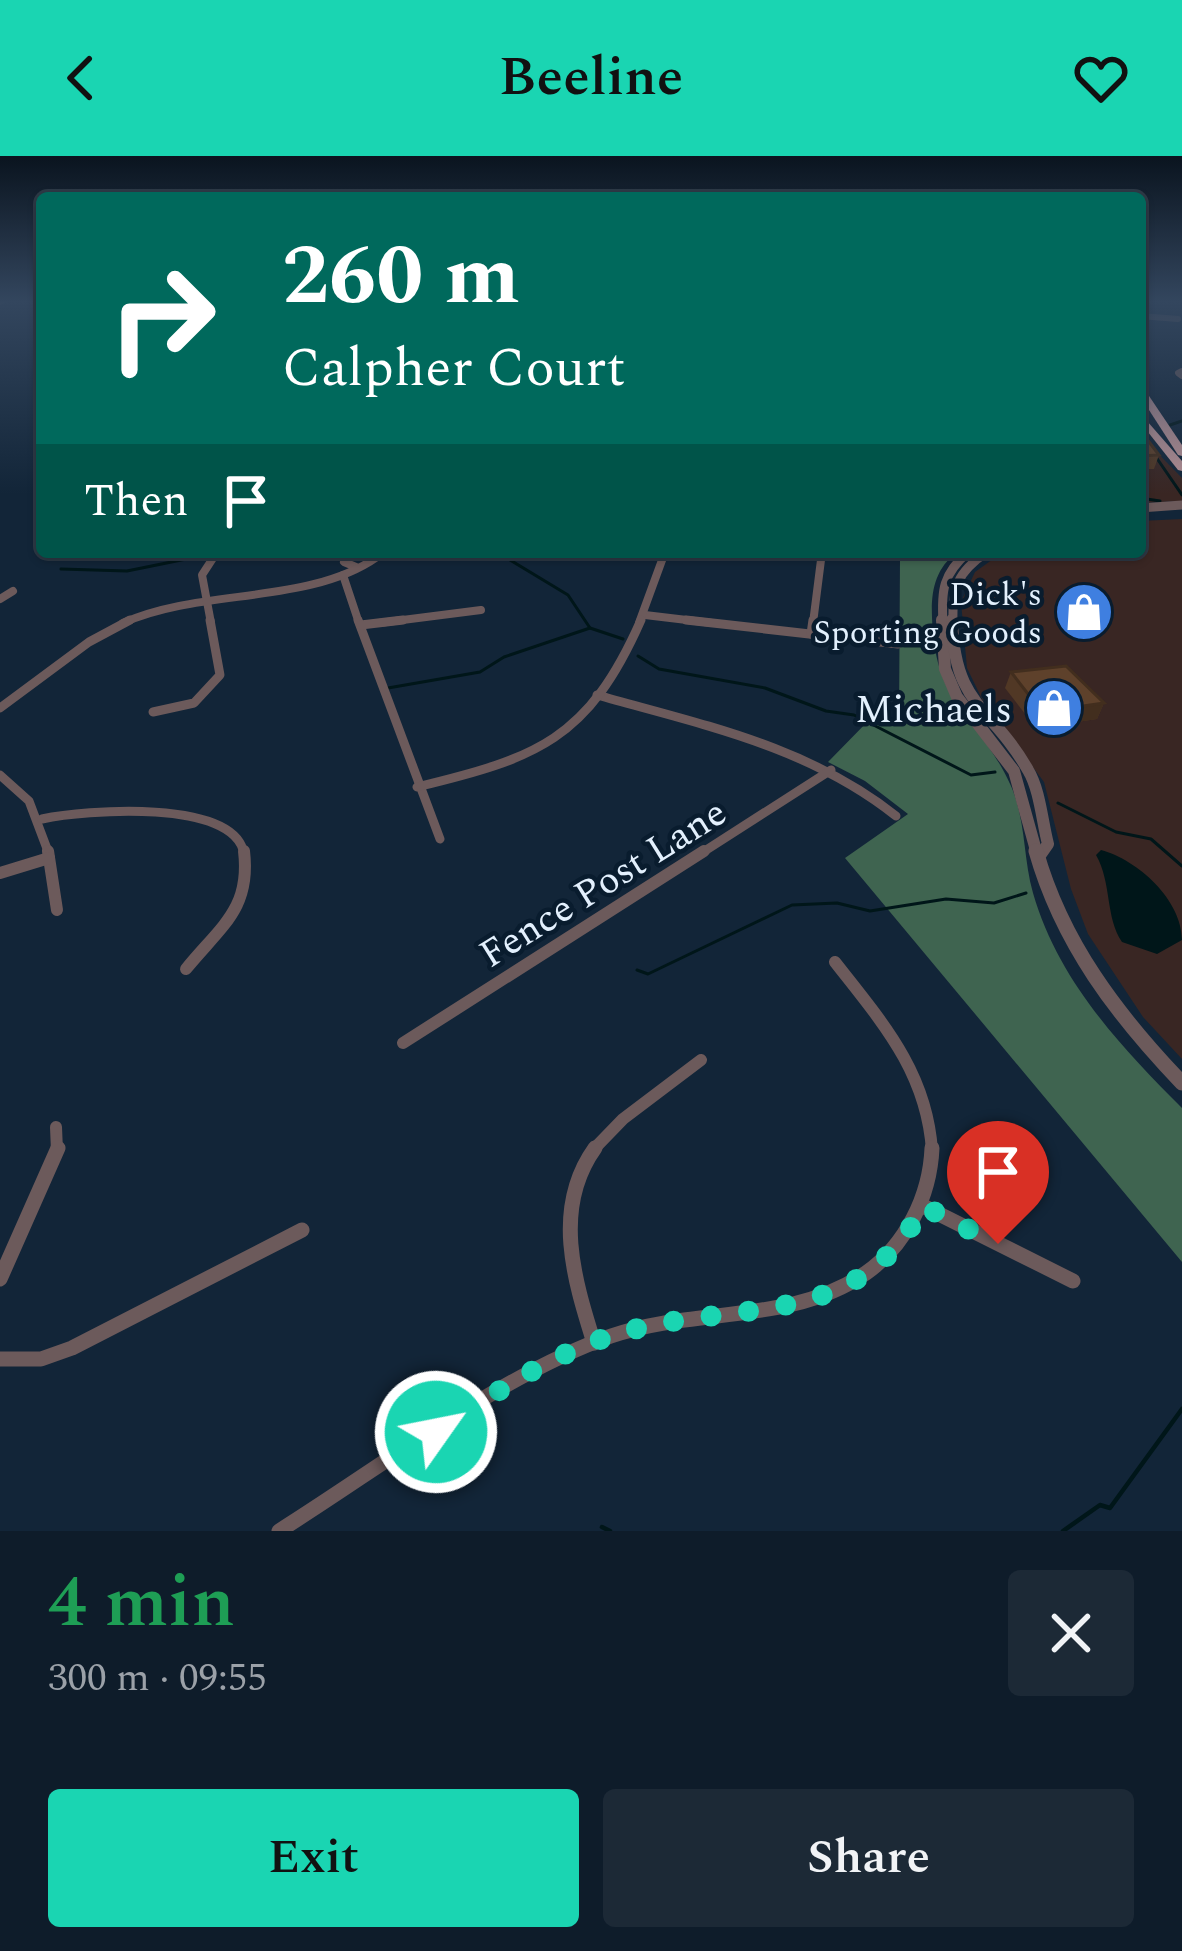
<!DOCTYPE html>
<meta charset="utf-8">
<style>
:root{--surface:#0e1c2a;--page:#1c2936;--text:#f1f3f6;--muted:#9ba1a8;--line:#2e3a47;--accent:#1ad5b2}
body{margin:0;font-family:Spectral,serif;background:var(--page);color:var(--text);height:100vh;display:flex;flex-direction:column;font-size:45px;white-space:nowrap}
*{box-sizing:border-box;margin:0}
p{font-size:39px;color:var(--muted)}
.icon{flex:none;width:66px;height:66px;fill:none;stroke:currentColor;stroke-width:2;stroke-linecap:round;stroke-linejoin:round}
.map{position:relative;height:1375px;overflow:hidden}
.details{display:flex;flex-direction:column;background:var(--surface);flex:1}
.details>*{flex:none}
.top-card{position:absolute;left:36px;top:36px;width:1110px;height:366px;border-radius:12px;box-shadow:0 3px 9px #0004,0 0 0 3px var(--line);background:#00695c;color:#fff;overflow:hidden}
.pin{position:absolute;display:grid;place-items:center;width:102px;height:102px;color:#fff;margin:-123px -51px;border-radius:50% 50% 50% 0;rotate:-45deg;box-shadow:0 0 12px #0007}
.pin .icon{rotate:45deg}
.me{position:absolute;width:132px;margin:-66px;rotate:57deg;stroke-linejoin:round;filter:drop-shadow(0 0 9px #0008)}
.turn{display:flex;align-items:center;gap:42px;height:252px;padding:0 48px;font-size:54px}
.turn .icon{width:156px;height:156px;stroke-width:2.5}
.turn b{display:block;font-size:84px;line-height:102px}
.then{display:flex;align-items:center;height:114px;padding:0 48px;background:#0003;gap:24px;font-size:45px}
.round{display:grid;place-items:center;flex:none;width:126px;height:126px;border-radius:12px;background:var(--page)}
.head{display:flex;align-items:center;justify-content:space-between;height:204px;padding:0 48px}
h1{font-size:72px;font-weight:600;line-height:90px;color:#1e9e55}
.button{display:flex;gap:24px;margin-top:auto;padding:24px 48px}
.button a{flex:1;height:138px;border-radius:12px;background:var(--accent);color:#111;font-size:48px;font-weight:600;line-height:138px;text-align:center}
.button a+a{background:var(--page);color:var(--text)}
header{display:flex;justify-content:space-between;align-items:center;height:156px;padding:0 48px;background:var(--accent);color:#111;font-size:54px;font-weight:600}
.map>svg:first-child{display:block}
.commercial{fill:#392623}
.forest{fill:#3f6450}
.water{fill:#001619}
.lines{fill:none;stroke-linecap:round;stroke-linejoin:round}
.stream-far1{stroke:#001619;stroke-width:3}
.stream{stroke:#001619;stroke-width:4.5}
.minor-far4{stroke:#6c5a5b;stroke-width:6}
.minor-far3{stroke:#6c5a5b;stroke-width:8}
.minor-far2{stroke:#6c5a5b;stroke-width:9}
.minor-far1{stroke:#6c5a5b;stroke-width:12}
.minor{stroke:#6c5a5b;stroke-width:15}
.tertiary-far2{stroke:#6c5a5b;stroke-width:9}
.tertiary-far1{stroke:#6c5a5b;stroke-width:12}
.tertiary{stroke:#6c5a5b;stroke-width:15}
.secondary{fill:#95787b;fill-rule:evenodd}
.primary{fill:#b48f93;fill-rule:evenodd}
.wall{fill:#513825}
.shaded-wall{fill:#422e1e}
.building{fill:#5e412b;stroke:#422e1e;stroke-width:3}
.route{stroke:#1ad5b2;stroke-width:21;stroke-dasharray:0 37.8}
.labels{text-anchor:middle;stroke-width:9;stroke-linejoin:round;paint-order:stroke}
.far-poi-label{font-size:33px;fill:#e3f0fd;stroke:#091c2e;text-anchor:end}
.poi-label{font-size:39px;fill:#e3f0fd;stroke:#091c2e;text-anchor:end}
.street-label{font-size:39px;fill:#e3f0fd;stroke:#091c2e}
</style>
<header><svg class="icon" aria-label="back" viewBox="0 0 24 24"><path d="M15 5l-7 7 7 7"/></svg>Beeline<svg class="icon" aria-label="heart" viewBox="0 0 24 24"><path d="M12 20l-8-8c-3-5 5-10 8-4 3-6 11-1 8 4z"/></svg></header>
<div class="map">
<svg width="1182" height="1375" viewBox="0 0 1182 1375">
<rect width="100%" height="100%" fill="#122538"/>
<g class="commercial">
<polygon points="1140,279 1182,322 1182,345 1140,347"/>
<polygon points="1182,363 1182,903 1143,861 1088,778 1071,733 1044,626 982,543 967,512 961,446 975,416 1003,396 1140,396 1140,365"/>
</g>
<path class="forest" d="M 911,396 L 957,396 C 935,413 931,435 932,461 C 935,554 978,557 1011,630 C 1026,664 1023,702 1033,737 C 1058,824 1120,890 1182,952 L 1182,1106 L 845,702 L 908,658 L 865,625 L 828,606 L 872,561 L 899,569 L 900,402 Z"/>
<path class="water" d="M 1101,694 C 1138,704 1182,744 1182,784 L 1157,798 L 1122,786 C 1105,761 1112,727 1096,699 Z"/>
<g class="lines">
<g class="stream-far1">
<polyline points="1170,269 1182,265"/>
<polyline points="1156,301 1182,339"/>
<polyline points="1140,342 1160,345"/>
<polyline points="497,396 568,439 590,472 623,483"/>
<polyline points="61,413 127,415 196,401"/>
<polyline points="638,500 659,513 765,532 826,555 854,559 971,619 995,616"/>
<polyline points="388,532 480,516 504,501 590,472"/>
<polyline points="1058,647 1116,676 1151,683 1182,710"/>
<polyline points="637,814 648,818 792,749 837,747 870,755 946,743 994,747 1026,737"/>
</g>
<g class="stream">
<polyline points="602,1371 610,1375"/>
<polyline points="1063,1375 1100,1349 1110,1352 1182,1253"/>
</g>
<g class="minor-far4">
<polyline points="1140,160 1178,163"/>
<polyline points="1182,215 1178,217 1182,220"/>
</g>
<g class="minor-far3">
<polyline points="352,396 344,406 356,411"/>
<polyline points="343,419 359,467"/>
<polyline points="0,443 13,435"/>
<polyline points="645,459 712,467"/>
<path d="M 123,467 C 200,432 309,449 377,401 L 372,396"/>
<polyline points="211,467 202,419 217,396"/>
<polyline points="379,467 481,454"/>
<polyline points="639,467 665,396"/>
<polyline points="813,467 822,396"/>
</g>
<g class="minor-far2">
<polyline points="358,464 440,683"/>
<polyline points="686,464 898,488"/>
<polyline points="361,469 403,464"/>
<polyline points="811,478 813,464"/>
<path d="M 597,539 C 703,569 808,590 896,660"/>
<polyline points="0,552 89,486 130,464"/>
<polyline points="153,556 194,547 220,519 210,464"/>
<polyline points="0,619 29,645 49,698"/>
<path d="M 417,631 C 537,602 588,584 641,464"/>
<path d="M 42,663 C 84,654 235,642 244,698"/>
<polyline points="700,698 831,614"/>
</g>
<g class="minor-far1">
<polyline points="48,695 57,754"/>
<polyline points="0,717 49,702"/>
<path d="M 835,806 C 882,866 927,916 932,995"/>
<path d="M 186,813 C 221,770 251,753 244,695"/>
<polyline points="403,887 704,695"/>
<polyline points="56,971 57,995"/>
<polyline points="592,995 623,963 701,904"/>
</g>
<g class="minor">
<polyline points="923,1050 1073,1125"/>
<polyline points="0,1123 58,992"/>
<path d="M 594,1187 C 574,1123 552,1052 595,992"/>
<polyline points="0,1203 41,1203 72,1192 302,1074"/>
<path d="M 279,1375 C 378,1313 502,1218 611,1180 C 694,1151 790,1169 866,1117 C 906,1089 930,1040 932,992"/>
</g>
<g class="tertiary-far2">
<polyline points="1140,352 1182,349"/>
<path d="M 943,467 C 941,434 943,418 968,396"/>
<path d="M 953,467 C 952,432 957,416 987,396"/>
</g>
<g class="tertiary-far1">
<polyline points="942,464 945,513 957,541 1014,615 1037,698"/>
<path d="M 952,464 C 954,551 991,549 1028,614 C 1040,634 1042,665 1048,688 L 1041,698"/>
</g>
<path class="tertiary" d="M 1036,695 C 1062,787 1117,859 1182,927"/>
<polygon class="secondary" points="0,146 6,146 0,149"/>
<g class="primary">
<polygon points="1140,146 1146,146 1144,156 1140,158"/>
<polygon points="1140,230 1143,231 1182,289 1182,300 1178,299 1140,240"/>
<polygon points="1140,257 1182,305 1182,315 1178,314 1140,266"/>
</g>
</g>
<g class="wall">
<polygon points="1140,274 1159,299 1154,313 1140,313"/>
<polygon points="1011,516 1104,547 1097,563 1036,572 1005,532"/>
</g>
<polygon class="shaded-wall" points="1104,547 1097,563 1036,572 1042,556"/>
<g class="building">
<polygon points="1140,274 1159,299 1140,300"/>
<polygon points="1066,510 1104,547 1042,556 1011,516"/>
</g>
<linearGradient id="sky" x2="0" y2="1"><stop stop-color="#0a141f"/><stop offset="0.43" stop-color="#33465e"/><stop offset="1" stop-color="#33465e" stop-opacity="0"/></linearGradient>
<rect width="1182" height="338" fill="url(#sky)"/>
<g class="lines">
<path class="route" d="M 436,1276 C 492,1239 549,1199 614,1179 C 730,1142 858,1178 923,1050 L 998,1088"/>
</g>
<defs>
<symbol id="shop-disc" viewBox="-11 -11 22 22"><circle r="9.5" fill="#3f7fe0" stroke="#091c2e"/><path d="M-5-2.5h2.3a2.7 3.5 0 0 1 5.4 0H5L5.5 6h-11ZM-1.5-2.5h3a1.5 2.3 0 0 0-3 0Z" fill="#fff"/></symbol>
</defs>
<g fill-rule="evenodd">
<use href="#shop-disc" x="1051" y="423" width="66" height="66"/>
<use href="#shop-disc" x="1021" y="519" width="66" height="66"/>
</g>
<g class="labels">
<g class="far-poi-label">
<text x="1042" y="449">Dick's<tspan x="1042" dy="38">Sporting Goods</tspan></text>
</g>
<g class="poi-label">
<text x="1012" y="566">Michaels</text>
</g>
<g class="street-label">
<text transform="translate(602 726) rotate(-32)" y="14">Fence Post Lane</text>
</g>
</g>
</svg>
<div class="pin" style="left:998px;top:1088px;background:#d93025"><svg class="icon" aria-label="arrive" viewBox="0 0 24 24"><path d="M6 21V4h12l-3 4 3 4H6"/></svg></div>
<svg class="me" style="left:436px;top:1276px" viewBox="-20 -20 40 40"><circle r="17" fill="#1ad5b2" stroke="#fff" stroke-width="3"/><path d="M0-11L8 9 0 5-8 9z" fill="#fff"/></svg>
<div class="top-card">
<div class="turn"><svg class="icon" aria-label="right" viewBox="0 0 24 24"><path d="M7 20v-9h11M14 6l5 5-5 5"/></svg><div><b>260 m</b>Calpher Court</div></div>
<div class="then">Then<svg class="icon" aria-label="arrive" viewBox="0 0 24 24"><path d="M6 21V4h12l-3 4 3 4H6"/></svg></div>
</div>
</div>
<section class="details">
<div class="head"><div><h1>4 min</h1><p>300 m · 09:55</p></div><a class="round"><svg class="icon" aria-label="close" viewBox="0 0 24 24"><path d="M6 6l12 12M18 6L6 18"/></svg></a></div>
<div class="button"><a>Exit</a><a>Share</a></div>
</section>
